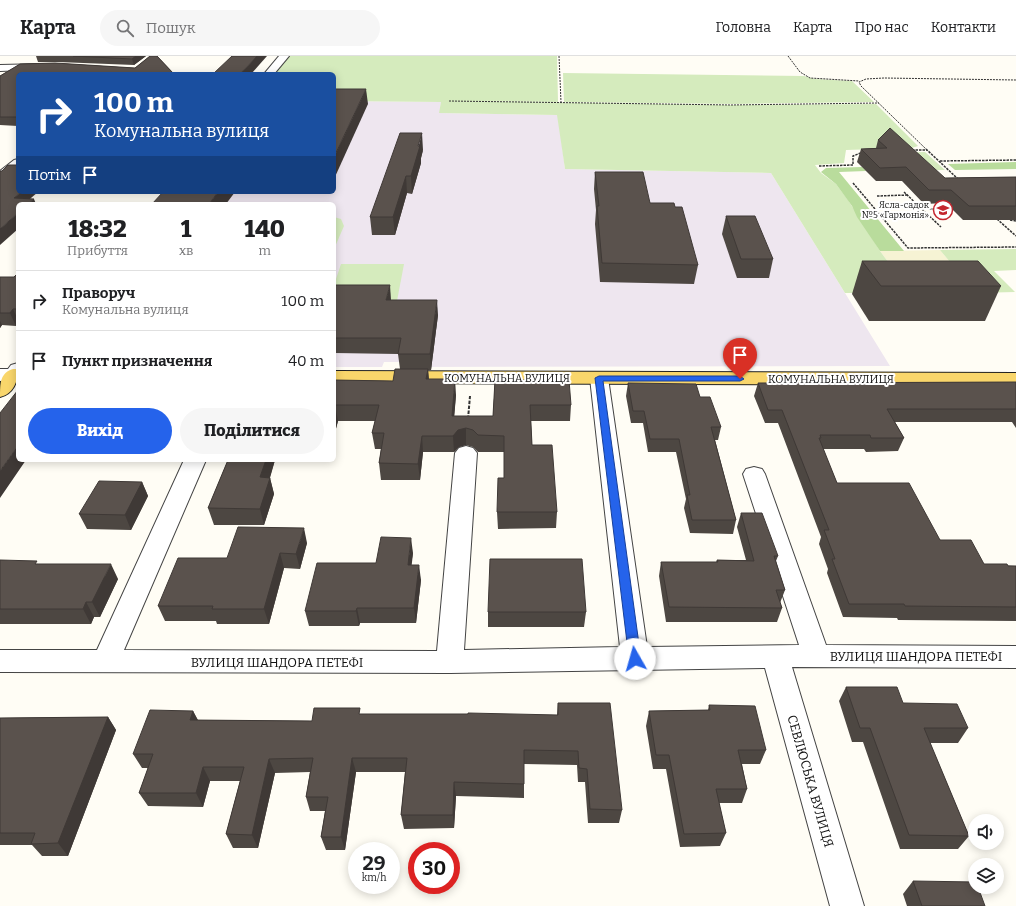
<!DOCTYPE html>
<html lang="uk">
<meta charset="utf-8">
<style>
:root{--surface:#fff;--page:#f6f6f6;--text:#202124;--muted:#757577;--line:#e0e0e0;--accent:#2563eb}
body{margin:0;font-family:Bitter,serif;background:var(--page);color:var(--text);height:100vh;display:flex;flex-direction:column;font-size:15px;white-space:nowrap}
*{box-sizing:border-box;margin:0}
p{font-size:13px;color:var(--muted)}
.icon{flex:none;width:22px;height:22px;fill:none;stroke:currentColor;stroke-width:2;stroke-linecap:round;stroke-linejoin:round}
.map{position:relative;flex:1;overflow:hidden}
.sheet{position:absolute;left:16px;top:146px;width:320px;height:260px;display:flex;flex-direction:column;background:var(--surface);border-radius:6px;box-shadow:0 2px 10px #0003}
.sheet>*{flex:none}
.guide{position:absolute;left:16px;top:16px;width:320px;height:122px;border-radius:6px;box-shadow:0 2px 10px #0003;background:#1a4fa0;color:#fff;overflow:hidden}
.tools{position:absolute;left:968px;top:758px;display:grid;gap:8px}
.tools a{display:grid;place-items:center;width:36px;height:36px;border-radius:50%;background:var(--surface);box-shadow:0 2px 10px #0003;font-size:20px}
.speed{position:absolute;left:348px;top:786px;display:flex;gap:8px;font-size:20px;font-weight:700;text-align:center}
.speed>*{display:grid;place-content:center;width:52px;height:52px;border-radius:50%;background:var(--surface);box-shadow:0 2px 10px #0003;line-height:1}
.speed small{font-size:10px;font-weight:400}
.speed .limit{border:6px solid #d22;background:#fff;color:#111}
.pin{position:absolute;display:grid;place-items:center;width:34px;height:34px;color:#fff;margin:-41px -17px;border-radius:50% 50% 50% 0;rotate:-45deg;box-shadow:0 0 4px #0007}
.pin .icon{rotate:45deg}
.me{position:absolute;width:44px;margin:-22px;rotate:353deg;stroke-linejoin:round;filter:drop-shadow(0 0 3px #0008)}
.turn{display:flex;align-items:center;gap:14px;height:84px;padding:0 12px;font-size:18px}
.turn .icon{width:52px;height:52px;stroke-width:2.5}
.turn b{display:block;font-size:28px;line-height:34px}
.then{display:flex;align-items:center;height:38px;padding:0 12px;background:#0003;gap:8px;font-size:15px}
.eta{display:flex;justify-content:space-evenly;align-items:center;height:68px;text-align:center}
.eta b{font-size:24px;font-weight:800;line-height:28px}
.cta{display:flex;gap:8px;margin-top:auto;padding:8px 12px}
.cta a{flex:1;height:46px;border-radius:24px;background:var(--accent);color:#fff;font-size:16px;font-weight:800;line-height:46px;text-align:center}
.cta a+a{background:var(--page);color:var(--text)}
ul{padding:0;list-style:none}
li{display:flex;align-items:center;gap:12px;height:60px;padding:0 12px;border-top:1px solid var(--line)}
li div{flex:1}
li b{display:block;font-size:15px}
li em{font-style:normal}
header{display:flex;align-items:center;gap:24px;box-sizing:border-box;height:56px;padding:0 20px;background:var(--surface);border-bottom:1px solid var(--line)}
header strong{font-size:19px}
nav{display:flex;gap:22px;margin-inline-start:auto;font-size:14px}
.search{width:280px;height:36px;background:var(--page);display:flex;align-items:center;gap:10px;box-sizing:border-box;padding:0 14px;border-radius:22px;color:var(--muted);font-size:15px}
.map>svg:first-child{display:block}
.industrial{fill:#eee6ef}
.farmland{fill:#f6f3d4}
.green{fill:#d5ebbd}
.forest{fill:#b9dc9c}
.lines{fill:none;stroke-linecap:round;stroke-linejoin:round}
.minor-casing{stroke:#444;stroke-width:2}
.major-casing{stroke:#222;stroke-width:2}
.path-far2{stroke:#333;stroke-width:1;stroke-dasharray:2 1;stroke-linecap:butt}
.path-far1{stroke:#333;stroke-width:1.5;stroke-dasharray:2.5 1;stroke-linecap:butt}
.path{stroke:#333;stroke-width:2;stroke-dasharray:3.5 1.5;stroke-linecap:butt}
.minor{fill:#fff;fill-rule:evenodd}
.major{fill:#f9d66b;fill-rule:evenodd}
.wall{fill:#4d4742}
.shaded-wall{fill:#3f3936}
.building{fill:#5a524d;stroke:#3f3936}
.route{fill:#2563eb;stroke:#184099}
.labels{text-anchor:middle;stroke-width:4;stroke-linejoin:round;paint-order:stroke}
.far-poi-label{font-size:9px;fill:#111;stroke:#fff;text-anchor:end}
.street-label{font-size:11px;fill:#111;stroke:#fff}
.near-street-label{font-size:13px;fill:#111;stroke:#fff}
</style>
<header>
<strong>Карта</strong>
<div class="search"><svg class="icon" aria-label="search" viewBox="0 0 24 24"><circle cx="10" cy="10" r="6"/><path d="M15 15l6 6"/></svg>Пошук</div>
<nav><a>Головна</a><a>Карта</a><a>Про нас</a><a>Контакти</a></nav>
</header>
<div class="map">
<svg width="1016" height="850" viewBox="0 0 1016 850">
<rect width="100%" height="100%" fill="#fffdf5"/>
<polygon class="industrial" points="334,45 441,46 440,57 558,59 565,113 771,117 890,310 400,311 401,306 384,306 382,311 334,311 334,148 175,148 185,136 334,136"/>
<polygon class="farmland" points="940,194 976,237 911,237 880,195"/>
<g class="green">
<polygon points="288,0 557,0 558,46 448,45 730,49 876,48 918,90 912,92 846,94 844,107 815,109 821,117 836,128 848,144 880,195 911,237 845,237 771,117 565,113 557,59 439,57 441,46 334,45 334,18 274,18"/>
<polygon points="563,17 804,20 815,23 852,25 874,46 735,48 564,46"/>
<polygon points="925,96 945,114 866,115 862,111 885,110 866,98"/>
<polygon points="334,161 341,163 344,170 334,193"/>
<polygon points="1016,193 1016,214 994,215 1015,236 976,237 940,194"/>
<polygon points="341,208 404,208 397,245 334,244 334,229"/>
</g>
<g class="forest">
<polygon points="1016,106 1016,113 955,114 948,108"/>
<polygon points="862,111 866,115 839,116 904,195 880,195 857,161 852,150 836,128 821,116 826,112"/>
</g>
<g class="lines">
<defs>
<g id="minor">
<polygon points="279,0 289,0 274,18 264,18"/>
<polygon points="43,8 48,11 46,13 0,15 0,9"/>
<polygon points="18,103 18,113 5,124 0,125 0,115 14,104"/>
<polygon points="18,307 18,323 0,325 0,313 8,313 11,309"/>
<polygon points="599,316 606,318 608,322 647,591 799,589 743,418 746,413 754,411 762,413 765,418 826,589 1016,590 1016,612 792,611 864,850 830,850 765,612 450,617 0,616 0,594 97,594 184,404 206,404 124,594 437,595 455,397 459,392 466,390 473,392 477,397 464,594 620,591 590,322 592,318"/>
</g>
<g id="major">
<path d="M 13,313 L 18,313 C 18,326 13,338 0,341 C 0,327 0,317 13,313 Z"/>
<polygon points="334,315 1016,317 1016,329 334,327"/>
</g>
</defs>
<use href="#minor" class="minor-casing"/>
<use href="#major" class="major-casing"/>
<g class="path-far2">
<polyline points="559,0 561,46"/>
<polyline points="788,0 800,16 810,22 859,25"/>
<polyline points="449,45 731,49 879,47"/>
<polyline points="927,94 861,30 859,26 866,23 884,22 1016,24"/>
</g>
<g class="path-far1">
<polyline points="926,93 958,123"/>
<polyline points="912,94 927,94"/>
<polyline points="940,105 1016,104"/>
<polyline points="819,110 853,109 853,100 863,96"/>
<polyline points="853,127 908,192 1016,191"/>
<polyline points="904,136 941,171"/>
<polyline points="877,140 908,139"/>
<polyline points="922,153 954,153"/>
<polyline points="997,163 1016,180"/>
<polyline points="1010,164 1016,165"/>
</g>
<polyline class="path" points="468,363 470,340"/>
<use href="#minor" class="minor"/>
<use href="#major" class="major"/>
</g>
<g class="wall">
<polygon points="36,0 146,0 134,9 58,6 38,6"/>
<polygon points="150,0 157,0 173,17 173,18 18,18 18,70 0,69 0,20 20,8 55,7 135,12"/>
<polygon points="878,84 945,122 1016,121 1016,164 963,164 946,147 924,148 902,125 876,125 857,106 861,93 876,92"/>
<polygon points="423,94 421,102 421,107 412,138 407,137 395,179 372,179 370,161"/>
<polygon points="595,116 650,147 698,209 694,228 600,226 595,168 596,154 594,133"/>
<polygon points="726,160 773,203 769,222 737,222 722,178"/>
<polygon points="862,205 1001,230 985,265 869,265 852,238"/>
<polygon points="18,217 18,267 16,270 2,269 0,272 0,221 14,221"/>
<polygon points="334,229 391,244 438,259 431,314 428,314 429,323 456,339 454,360 493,360 495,324 571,349 570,365 531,365 532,389 557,456 556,472 498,473 497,456 504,422 504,396 478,396 473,391 466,389 459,391 454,396 423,396 420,424 381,424 379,407 381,393 375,393 372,377 375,365 338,365 334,380 334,323 335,324 393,325 400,313 398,298 335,297 334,302"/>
<polygon points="1016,326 1016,372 1012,366 895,366 904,382 898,395 866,396 864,393 823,393 837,427 984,508 1016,510 1016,565 898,564 897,562 843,561 827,517 828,513 819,488 821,481 778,367 765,367 754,340 758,327"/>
<polygon points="628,327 700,341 721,371 718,384 715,384 736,464 733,478 690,477 684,452 686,443 676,396 648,396 643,367 631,367 626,340"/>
<polygon points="228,404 275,404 270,422 274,438 264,469 214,469 208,452"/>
<polygon points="142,426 148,440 131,474 87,473 79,458"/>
<polygon points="741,457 778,500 776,505 785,534 780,547 782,552 777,566 666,566 659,520 661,506 716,506 717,504 746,504 737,471"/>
<polygon points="307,487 300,513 284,512 269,568 217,568 216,565 165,565 158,550 227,502"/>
<polygon points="413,497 411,509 421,524 416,567 360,567 359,570 309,570 305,555"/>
<polygon points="0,504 38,508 118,523 100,561 94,561 91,568 0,568"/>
<polygon points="488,556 586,556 584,571 488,571"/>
<polygon points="846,631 903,647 968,672 958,687 930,687 969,780 958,793 900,793 863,686 852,686 839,645"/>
<polygon points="558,647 622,754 619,767 588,767 585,726 578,726 577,709 524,708 524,742 456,740 454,772 404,773 401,759 405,716 356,716 345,794 326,794 321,781 325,755 310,755 306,741 310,716 275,717 258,792 233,792 226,778 240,725 210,725 203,751 148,750 139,737 148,712 142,712 133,698 193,655 198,664 312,665 361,658 557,659"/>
<polygon points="709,649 766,694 760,708 742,708 747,733 742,747 719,747 726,777 720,790 680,791 666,713 653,713 646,670 649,655 708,654"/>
<polygon points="108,661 116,674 68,800 42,800 32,789 0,789 0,662"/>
<polygon points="913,825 985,850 907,850 903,838"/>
</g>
<g class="shaded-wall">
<polygon points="136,0 146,0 134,9 132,3"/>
<polygon points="257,0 267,0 251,18 240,18"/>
<polygon points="366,33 368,48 334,123 334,101"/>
<polygon points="422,77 423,94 421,102 421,107 412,138 411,120"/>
<polygon points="406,120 407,137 395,179 393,161"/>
<polygon points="21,136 38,136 24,148 14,142"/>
<polygon points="218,136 235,136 226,148 209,148"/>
<polygon points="34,143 36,148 28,148"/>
<polygon points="18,157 18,173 0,189 0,173"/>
<polygon points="390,229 391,244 386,244"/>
<polygon points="437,244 438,259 431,314 430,298"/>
<polygon points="13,253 18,264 18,267 16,270 10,257"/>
<polygon points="0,265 2,269 0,272"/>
<polygon points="334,289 335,297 334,302"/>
<polygon points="428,313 429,329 426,323"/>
<polygon points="455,323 456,339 453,376 452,360"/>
<polygon points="335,349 338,365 334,380 334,352"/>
<polygon points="466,372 466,389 459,391 454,396 453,380 458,374"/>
<polygon points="422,380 423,396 420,424 418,408"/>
<polygon points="18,390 18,404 26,404 0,442 0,415"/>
<polygon points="266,404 275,404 268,427 270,422 274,438 264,469 260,453 260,421"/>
<polygon points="142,426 148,440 131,474 125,459"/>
<polygon points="304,472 307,487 300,513 296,498"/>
<polygon points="411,482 413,497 410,524 408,509"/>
<polygon points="280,497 284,512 269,568 264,553"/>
<polygon points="111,508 118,523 100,561 92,546"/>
<polygon points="419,509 421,524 416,567 414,552"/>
<polygon points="86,546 94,561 91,568 83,553"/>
<polygon points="357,552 360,567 359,570 356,555"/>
<polygon points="193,655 200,669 190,664"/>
<polygon points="108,661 116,674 68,800 58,787"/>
<polygon points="352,702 356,716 345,794 341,781"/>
<polygon points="269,703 275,717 258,792 252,779"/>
<polygon points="203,711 210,725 203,751 196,737"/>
<polygon points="454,726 456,740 454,772 453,759"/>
</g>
<g class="building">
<polygon points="73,0 136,0 132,3"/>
<polygon points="150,0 157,0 173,17 171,18 18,18 18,61 0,61 0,20 20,8 55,7 135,12"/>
<polygon points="232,0 257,0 240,18 213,18"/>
<polygon points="334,33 366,33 334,101"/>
<polygon points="890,72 945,122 1016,121 1016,150 969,150 951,134 929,134 906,111 880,112 861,93 887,92 878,84"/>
<polygon points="400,77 422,77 418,90 420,90 411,120 406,120 393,161 370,161"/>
<polygon points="8,109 18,109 18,136 21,136 14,142 34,143 28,148 18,148 18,157 0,173 0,115 2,115"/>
<polygon points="595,116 643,116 650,147 674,147 675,151 682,151 698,209 602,207 597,150 599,150"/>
<polygon points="163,136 218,136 209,148 152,148"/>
<polygon points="726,160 755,160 773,203 741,203"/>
<polygon points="862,205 978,205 1001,230 881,230"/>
<polygon points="18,217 18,253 13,253 10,257 0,257 0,221 14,221"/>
<polygon points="334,229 390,229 386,244 437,244 430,298 398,298 401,282 334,282"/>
<polygon points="395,313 428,313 426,323 455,323 452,360 493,360 495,324 569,324 571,349 530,349 532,389 552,389 557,456 497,456 498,422 504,422 504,380 478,379 473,374 466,372 458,374 453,380 422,380 418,408 379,407 384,377 372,377 379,349 335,349 334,352 334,324 393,325"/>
<polygon points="1016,326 1016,353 887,353 904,382 871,382 870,379 820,379 821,382 819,382 837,427 909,427 940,484 971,484 984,508 1007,508 1008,510 1016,510 1016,551 905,550 904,548 849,548 832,503 835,503 824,474 829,474 782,354 768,354 758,327"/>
<polygon points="628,327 696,328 700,341 710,341 721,371 711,371 736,464 692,464 687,439 690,439 679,383 650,383 644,355 633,355"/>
<polygon points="18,334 18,390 0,415 0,357"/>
<polygon points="228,404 266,404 260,421 270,422 260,453 208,452"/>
<polygon points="99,425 142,426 125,459 79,458"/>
<polygon points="741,457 762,457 778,500 774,500 785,534 776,534 782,552 669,551 661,506 718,506 717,504 754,505"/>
<polygon points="238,471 304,472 296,498 280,497 264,553 212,553 213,550 158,550 178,502 227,502"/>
<polygon points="381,481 411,482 408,509 419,509 414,552 357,552 356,555 305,555 317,507 376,507"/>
<polygon points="490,503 582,503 586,556 488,556"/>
<polygon points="0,504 37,505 35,508 111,508 92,546 86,546 83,553 0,553"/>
<polygon points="846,631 897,631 903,647 957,648 968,672 924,672 969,780 909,779 870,672 860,672"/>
<polygon points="558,647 610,647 622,754 590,753 587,713 579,712 578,695 524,694 524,728 454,726 453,759 401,759 407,702 352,702 341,781 321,781 328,741 306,741 313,702 269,703 252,779 226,778 244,711 203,711 196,737 139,737 153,698 133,698 150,654 193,655 190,664 312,665 314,652 360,652 359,658 468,658 468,657 558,659"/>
<polygon points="709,649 755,650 766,694 738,694 747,733 716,733 726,777 684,778 669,699 656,699 649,655 710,654"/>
<polygon points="108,661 58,787 31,788 35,777 0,777 0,662"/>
<polygon points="913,825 975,826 975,831 978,831 985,850 922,850"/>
</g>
<polygon class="route" points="599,320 740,320 744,323 740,325 603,325 641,603 639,606 635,608 631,606 629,603 595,322"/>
<defs>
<symbol id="school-ring" viewBox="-11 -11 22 22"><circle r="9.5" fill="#fff" stroke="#c4262e" stroke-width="1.5"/><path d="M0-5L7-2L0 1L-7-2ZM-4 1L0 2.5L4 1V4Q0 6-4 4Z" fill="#c4262e"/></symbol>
</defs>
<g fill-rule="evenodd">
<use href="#school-ring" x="932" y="143" width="22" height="22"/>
</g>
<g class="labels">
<g class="far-poi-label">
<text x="929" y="152">Ясла-садок<tspan x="929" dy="10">№5 «Гармонія»</tspan></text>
</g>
<g class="street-label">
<text x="507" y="326">КОМУНАЛЬНА ВУЛИЦЯ</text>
<text x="831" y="327">КОМУНАЛЬНА ВУЛИЦЯ</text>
</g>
<g class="near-street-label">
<text x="916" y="605">ВУЛИЦЯ ШАНДОРА ПЕТЕФІ</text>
<text x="277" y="611">ВУЛИЦЯ ШАНДОРА ПЕТЕФІ</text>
<text transform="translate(811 725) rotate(74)" y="5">СЕВЛЮСЬКА ВУЛИЦЯ</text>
</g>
</g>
</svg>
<div class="tools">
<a><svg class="icon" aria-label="sound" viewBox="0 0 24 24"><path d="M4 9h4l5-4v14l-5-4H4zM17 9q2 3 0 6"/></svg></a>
<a><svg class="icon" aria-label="layers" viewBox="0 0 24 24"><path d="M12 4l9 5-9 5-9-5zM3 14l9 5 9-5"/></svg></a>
</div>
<div class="speed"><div>29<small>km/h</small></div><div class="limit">30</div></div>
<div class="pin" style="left:740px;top:323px;background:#d93025"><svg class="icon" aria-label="arrive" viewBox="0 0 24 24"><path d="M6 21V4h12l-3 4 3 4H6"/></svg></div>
<svg class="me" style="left:635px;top:603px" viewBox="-20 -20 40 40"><circle r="19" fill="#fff"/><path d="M0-13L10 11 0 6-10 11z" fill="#2563eb"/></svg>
<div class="guide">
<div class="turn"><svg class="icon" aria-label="right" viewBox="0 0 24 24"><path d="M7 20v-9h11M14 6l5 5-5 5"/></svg><div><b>100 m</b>Комунальна вулиця</div></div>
<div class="then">Потім<svg class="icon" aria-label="arrive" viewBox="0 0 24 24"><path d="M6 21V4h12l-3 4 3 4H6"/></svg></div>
</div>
<section class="sheet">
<div class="eta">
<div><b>18:32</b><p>Прибуття</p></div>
<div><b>1</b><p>хв</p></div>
<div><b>140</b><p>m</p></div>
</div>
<ul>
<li><svg class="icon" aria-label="right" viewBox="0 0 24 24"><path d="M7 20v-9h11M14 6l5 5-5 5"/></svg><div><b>Праворуч</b><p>Комунальна вулиця</p></div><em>100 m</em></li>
<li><svg class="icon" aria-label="arrive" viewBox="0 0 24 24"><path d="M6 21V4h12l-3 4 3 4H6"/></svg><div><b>Пункт призначення</b></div><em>40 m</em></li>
</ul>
<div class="cta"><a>Вихід</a><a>Поділитися</a></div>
</section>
</div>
